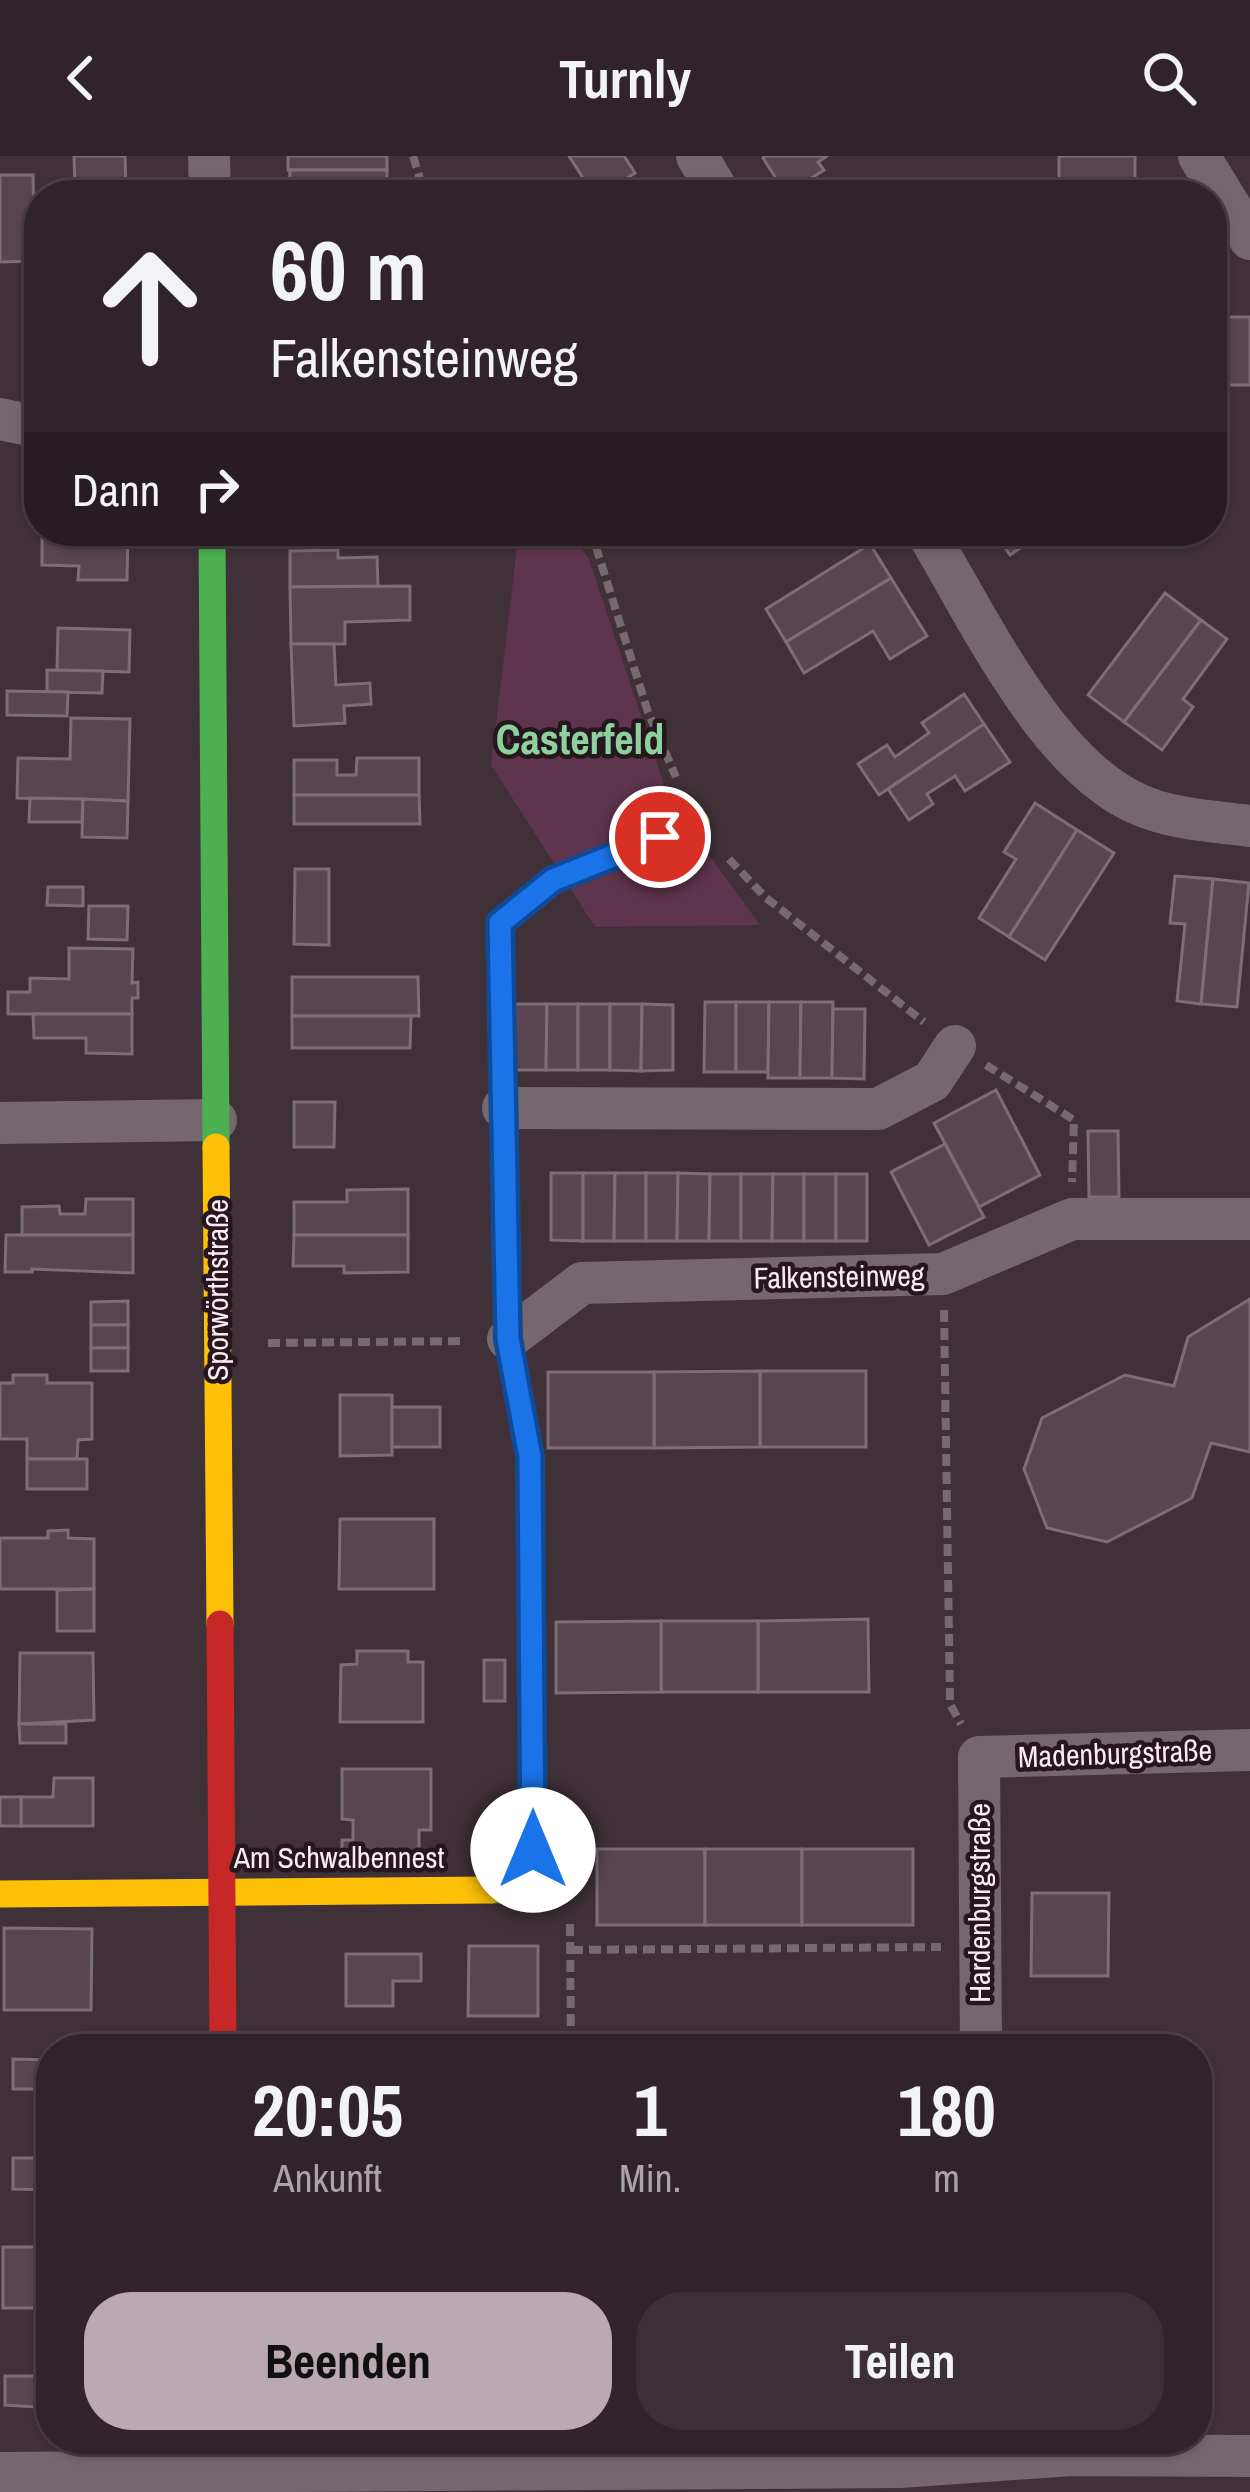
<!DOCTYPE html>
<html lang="de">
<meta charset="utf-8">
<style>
:root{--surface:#30242a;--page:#3c3036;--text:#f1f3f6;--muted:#a8a4a8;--line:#4b4147;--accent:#baa8b2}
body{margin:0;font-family:"Archivo Narrow",sans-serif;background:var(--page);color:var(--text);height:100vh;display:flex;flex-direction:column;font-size:45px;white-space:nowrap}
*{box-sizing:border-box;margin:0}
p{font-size:39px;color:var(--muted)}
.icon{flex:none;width:66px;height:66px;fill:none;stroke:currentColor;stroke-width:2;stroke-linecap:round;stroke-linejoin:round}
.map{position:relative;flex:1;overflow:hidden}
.drawer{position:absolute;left:36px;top:1878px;width:1176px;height:420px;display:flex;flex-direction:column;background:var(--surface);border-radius:48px;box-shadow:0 3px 9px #0004,0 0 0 3px var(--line)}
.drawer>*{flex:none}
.hud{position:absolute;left:24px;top:24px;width:1203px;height:366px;border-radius:48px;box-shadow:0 3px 9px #0004,0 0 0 3px var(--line);background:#30242a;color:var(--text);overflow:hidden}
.pin{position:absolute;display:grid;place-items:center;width:102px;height:102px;color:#fff;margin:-51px;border:6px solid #fff;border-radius:50%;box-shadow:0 3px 12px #0007}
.me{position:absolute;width:132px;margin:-66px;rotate:0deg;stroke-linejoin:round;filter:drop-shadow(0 0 9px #0008)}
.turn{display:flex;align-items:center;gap:42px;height:252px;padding:0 48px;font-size:54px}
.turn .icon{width:156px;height:156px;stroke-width:2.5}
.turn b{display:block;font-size:84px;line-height:102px}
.then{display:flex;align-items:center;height:114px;padding:0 48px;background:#0003;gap:24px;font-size:45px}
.eta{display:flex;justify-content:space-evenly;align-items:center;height:204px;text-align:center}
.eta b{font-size:72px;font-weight:700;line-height:84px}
.action{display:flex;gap:24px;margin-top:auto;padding:24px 48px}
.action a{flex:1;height:138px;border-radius:48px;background:var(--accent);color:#111;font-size:48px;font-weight:700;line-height:138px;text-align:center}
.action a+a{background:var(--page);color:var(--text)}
header{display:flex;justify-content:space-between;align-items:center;height:156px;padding:0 48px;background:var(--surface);font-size:54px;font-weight:700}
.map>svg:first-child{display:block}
.green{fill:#5f344d}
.building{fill:#594550;stroke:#7c6e75;stroke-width:3}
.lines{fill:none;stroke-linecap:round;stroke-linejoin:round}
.path{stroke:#756a6f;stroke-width:8;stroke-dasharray:12 6;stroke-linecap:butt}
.street{stroke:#74686e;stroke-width:42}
.fast{stroke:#4caf50;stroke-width:27}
.slow{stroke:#ffc107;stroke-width:27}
.jam{stroke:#c62828;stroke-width:27}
.route-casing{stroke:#114b97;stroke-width:30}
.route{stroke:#1a73e8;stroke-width:21}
.labels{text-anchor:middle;stroke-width:9;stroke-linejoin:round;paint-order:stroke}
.street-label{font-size:30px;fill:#fce9f3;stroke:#24171e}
.district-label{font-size:42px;font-weight:bold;fill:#8dd19e;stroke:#24171e}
</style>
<header><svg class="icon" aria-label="back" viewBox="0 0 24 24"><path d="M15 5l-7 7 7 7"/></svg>Turnly<svg class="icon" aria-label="search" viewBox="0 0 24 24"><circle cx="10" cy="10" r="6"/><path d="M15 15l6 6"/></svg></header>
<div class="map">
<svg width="1250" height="2336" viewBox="0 0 1250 2336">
<rect width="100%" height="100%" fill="#403038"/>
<polygon class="green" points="519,375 569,375 589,403 669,644 760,769 595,771 491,609"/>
<g class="building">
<polygon points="74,0 125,0 126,34 75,36"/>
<rect x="288" y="0" width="99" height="14"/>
<polygon points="569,0 624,0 635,17 601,39 594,39"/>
<polygon points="765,0 827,0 818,6 824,14 786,38 763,2"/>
<polygon points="1059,0 1135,0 1135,30 1059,31"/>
<polygon points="290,14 387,14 387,39 289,39"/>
<polygon points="0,19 33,19 35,105 0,106"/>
<rect x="1212" y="161" width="38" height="68"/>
<polygon points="42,375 128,375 127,424 78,424 79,410 42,409"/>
<polygon points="994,375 1046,375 1010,399"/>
<polygon points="870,388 891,422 786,486 766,453"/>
<polygon points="338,394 338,402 377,401 378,430 290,431 290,395"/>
<polygon points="891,422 927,480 890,503 873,475 804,517 786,486"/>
<polygon points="410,430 410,464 345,466 345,488 291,488 290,431"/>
<polygon points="1165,437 1201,464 1124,566 1088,539"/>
<polygon points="1201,464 1227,483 1183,543 1193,551 1162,594 1124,566"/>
<polygon points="58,472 130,474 129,516 57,514"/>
<polygon points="291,488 334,488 336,529 370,527 371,548 344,550 345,567 294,570"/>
<polygon points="47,514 103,515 102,537 47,536"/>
<polygon points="7,535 68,536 67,560 7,559"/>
<polygon points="964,538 984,568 879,639 858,608 887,589 895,601 929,577 922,567"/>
<polygon points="71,562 130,563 128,645 17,642 18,602 70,603"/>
<polygon points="984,568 1010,606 965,635 955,620 927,638 933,648 909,664 888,633"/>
<polygon points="357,602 419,602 419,639 294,639 294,604 337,604 337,619 356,619"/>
<polygon points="294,639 419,639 420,668 294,668"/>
<polygon points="30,642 83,643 82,666 29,666"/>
<polygon points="83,643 128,645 127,682 82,681"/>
<polygon points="1035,647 1077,674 1009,781 979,762 1016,703 1004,696"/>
<polygon points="1077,674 1114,697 1045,804 1009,781"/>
<polygon points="295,713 329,713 329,789 294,788"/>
<polygon points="1175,720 1213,723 1201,848 1177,845 1185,768 1170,767"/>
<polygon points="1213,723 1249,727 1237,851 1201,848"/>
<polygon points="48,731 83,731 83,750 47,749"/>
<polygon points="89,750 128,750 127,784 88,783"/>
<polygon points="69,792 133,793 132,827 138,826 138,842 132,842 132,858 8,858 8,836 30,836 30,822 69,823"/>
<polygon points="292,821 418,821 419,860 292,860"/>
<polygon points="705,846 736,846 736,916 704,916"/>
<polygon points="736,846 769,846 768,916 736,916"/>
<polygon points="769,846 801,846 800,922 768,922"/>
<polygon points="801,846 833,846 832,922 800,922"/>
<polygon points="515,848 547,848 546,914 515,914"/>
<polygon points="547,848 578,848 578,914 546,914"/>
<rect x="578" y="848" width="32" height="66"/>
<polygon points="610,848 642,848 641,915 610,914"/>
<polygon points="642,848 673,849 673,914 641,915"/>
<polygon points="833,853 865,853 864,923 832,922"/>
<polygon points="33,858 132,858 132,898 86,897 86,882 34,882"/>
<polygon points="292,860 411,860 410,892 292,892"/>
<polygon points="996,934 1040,1019 979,1051 934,967"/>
<polygon points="294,946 335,946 334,991 294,991"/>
<polygon points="1088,975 1118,975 1119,1041 1089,1041"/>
<polygon points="945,988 984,1061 929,1089 891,1016"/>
<polygon points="551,1017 583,1017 583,1085 551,1084"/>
<polygon points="583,1017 615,1017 614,1085 583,1085"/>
<polygon points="615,1017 646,1017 646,1085 614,1085"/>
<polygon points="646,1017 678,1017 677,1085 646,1085"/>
<polygon points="678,1017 710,1018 709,1085 677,1085"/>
<polygon points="710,1018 741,1018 741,1085 709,1085"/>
<polygon points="741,1018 773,1018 772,1085 741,1085"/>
<polygon points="773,1018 804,1018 804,1085 772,1085"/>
<rect x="804" y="1018" width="32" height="67"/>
<rect x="836" y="1018" width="31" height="67"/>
<polygon points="408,1033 408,1079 294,1079 294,1046 347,1046 347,1034"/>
<polygon points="86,1043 133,1043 133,1079 22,1079 22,1051 59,1050 60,1058 85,1058"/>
<polygon points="6,1079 133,1079 133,1117 32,1113 32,1116 5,1116"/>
<polygon points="294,1079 408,1079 408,1116 344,1117 344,1110 293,1110"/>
<polygon points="1250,1143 1250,1296 1211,1287 1192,1342 1107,1386 1047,1372 1024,1313 1042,1262 1125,1219 1174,1230 1188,1181"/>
<polygon points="128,1145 128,1169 91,1169 91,1146"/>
<rect x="91" y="1169" width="37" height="23"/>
<rect x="91" y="1192" width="37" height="23"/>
<rect x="760" y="1215" width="106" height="76"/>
<polygon points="760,1215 760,1291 654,1292 654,1216"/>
<rect x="548" y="1216" width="106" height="76"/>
<polygon points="13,1219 47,1219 47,1227 92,1227 92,1283 78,1284 77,1303 27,1303 27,1283 0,1283 0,1227 13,1227"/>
<polygon points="340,1239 392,1239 392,1299 340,1300"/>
<rect x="392" y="1251" width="48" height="40"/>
<rect x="27" y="1303" width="60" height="30"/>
<polygon points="340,1363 434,1363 434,1433 339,1433"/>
<polygon points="68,1374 68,1382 94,1383 94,1433 0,1433 0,1382 48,1382 48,1375"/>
<polygon points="94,1433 94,1475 57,1475 57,1434"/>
<polygon points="868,1463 869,1536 758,1536 758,1465"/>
<rect x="661" y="1465" width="97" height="71"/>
<polygon points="661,1465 661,1536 556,1537 556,1466"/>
<polygon points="357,1495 408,1495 408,1506 423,1506 423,1566 340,1566 341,1509 357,1508"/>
<polygon points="20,1497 93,1497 94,1564 19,1568"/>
<rect x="484" y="1504" width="21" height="41"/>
<polygon points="19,1568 66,1568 66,1587 20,1587"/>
<polygon points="342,1613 431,1613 431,1674 419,1674 419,1709 342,1709 342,1684 353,1684 353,1664 342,1663"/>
<polygon points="54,1622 93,1622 93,1670 21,1670 21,1641 53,1641"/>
<rect x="0" y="1641" width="21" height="29"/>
<rect x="597" y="1693" width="108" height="76"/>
<rect x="705" y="1693" width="97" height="76"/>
<rect x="802" y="1693" width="111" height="76"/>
<polygon points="1032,1737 1109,1737 1108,1820 1031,1820"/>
<polygon points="4,1772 92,1773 91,1854 4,1854"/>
<polygon points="469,1790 538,1790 538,1860 468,1860"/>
<polygon points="346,1798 421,1798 421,1825 393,1825 393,1850 346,1850"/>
<rect x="347" y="1887" width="97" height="6"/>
<polygon points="13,1903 51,1904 51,1954 40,1954 40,1933 13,1933"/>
<polygon points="13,2002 51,2002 51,2034 13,2033"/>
<rect x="3" y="2091" width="48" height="61"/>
<polygon points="46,2198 51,2198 51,2252 5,2249 5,2220 46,2220"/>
</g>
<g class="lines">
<g class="path">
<polyline points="413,0 425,39"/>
<polyline points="587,375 596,391 648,556 676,621"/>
<polyline points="729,703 765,741 924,866"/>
<polyline points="986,909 1074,964 1072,1026"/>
<polyline points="944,1154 950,1548 961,1568"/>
<polyline points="268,1187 463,1185"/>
<polyline points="570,1768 571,1893"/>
<polyline points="571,1794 941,1791"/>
</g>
<g class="street">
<polyline points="209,0 210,39"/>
<polyline points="697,0 720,39"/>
<polyline points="1199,0 1250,83"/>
<polyline points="0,263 39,271"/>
<path d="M 926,375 C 978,461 1047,610 1140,649 C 1175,664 1213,665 1250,670"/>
<polyline points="503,952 878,953 932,925 955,890"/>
<polyline points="0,967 216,964"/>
<polyline points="508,1183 582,1127 943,1118 1072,1063 1250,1063"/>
<polyline points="981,1893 979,1601 1250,1594"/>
<polyline points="0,2317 900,2311 1071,2299 1250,2300"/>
</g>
<g class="fast">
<polyline points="212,375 216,991"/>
<polyline points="490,1734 534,1734 530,1301 508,1183 503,946"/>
</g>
<g class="slow">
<polyline points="503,946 500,767 553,724 696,667"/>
<polyline points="216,991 220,1468"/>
<polyline points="0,1738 490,1734"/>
</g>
<polyline class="jam" points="220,1468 223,1893"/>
</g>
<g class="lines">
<defs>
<polyline id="route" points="533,1694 530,1301 508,1183 500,767 553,724 660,681"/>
</defs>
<use href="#route" class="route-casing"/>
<use href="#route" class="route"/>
</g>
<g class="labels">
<g class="street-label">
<text transform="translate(839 1121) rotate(-1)" y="10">Falkensteinweg</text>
<text transform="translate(218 1134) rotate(-90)" y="10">Sporwörthstraße</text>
<text transform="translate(1115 1598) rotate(-2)" y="10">Madenburgstraße</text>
<text x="339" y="1712">Am Schwalbennest</text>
<text transform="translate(980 1747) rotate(-90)" y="10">Hardenburgstraße</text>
</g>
<g class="district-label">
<text x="580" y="598">Casterfeld</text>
</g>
</g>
</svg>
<div class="pin" style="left:660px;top:681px;background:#d93025"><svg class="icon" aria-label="arrive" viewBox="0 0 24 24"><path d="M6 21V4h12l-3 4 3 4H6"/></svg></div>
<svg class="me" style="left:533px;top:1694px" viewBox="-20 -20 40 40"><circle r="19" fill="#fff"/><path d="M0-13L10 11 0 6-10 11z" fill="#1a73e8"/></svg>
<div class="hud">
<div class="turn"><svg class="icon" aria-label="ahead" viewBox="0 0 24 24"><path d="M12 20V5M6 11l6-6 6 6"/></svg><div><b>60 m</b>Falkensteinweg</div></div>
<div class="then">Dann<svg class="icon" aria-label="right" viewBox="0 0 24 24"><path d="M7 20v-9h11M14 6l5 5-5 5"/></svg></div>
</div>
<section class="drawer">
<div class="eta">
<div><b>20:05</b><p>Ankunft</p></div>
<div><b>1</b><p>Min.</p></div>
<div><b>180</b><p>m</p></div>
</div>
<div class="action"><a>Beenden</a><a>Teilen</a></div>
</section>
</div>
